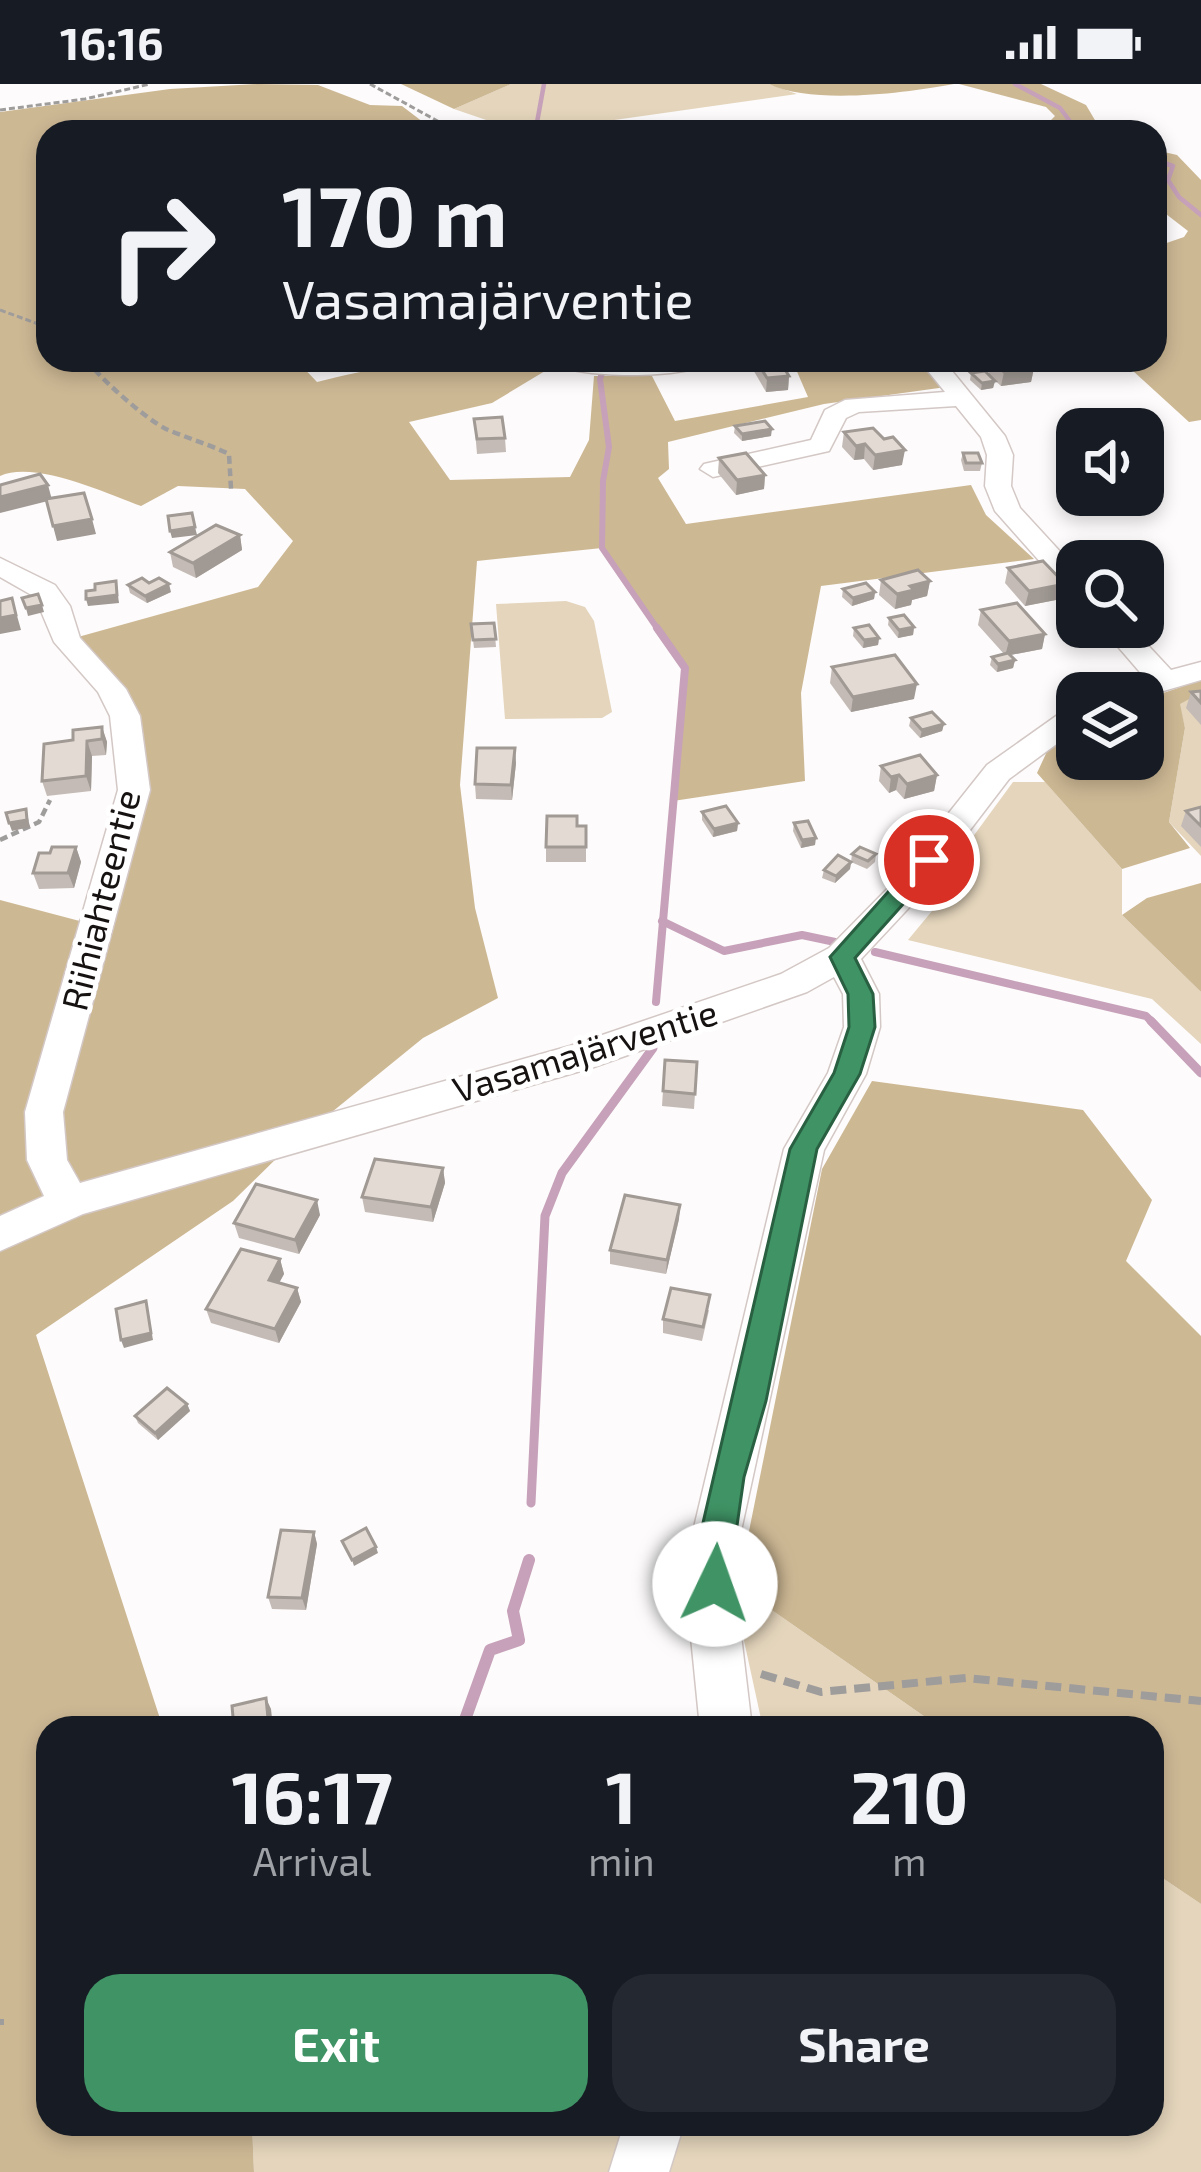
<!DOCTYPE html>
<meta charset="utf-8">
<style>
:root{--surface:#171b24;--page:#242831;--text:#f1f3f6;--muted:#9ea1a6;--accent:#3f9365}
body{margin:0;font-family:"Exo 2",sans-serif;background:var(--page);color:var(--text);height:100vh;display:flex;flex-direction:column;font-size:45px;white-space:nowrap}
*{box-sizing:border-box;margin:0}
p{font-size:39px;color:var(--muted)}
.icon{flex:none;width:66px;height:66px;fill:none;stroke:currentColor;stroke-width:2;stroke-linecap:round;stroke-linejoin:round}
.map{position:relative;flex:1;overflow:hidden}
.panel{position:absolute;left:36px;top:1632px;width:1128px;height:420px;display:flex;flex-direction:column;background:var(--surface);border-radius:36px;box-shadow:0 6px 18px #0003}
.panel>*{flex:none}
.top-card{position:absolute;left:36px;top:36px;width:1131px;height:252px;border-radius:36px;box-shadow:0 6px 18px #0003;background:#171b24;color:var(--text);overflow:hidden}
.tools{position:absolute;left:1056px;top:324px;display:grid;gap:24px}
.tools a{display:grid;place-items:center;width:108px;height:108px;border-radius:24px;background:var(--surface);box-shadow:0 6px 18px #0003;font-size:60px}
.pin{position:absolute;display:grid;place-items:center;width:102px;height:102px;color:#fff;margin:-51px;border:6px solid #fff;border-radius:50%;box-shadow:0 3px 12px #0007}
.me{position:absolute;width:132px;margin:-66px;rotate:3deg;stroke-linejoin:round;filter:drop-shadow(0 0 9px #0008)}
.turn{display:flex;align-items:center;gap:42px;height:252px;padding:0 48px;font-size:54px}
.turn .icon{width:156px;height:156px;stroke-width:2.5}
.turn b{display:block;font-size:84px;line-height:102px}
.eta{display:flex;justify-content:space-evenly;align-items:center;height:204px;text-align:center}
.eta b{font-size:72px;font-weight:700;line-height:84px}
.button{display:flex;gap:24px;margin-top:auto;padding:24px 48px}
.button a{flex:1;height:138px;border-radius:36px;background:var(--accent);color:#fff;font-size:48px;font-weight:700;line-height:138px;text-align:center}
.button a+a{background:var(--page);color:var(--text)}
.status{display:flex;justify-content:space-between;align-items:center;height:84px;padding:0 60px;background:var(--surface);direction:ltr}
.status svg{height:33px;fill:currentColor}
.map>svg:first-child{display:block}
.green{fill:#e4d5bc}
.forest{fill:#cdb894}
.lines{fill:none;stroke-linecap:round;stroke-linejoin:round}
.stream-far4{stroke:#c6a1b9;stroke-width:4.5}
.stream-far3{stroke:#c6a1b9;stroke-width:6}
.stream-far2{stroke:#c6a1b9;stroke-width:8}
.stream-far1{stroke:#c6a1b9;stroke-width:9}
.stream{stroke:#c6a1b9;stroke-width:12}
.minor-casing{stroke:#d3c8c5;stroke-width:3}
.path-far2{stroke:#9f9c9c;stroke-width:3;stroke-dasharray:6 3;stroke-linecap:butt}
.path-far1{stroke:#9f9c9c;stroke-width:4.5;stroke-dasharray:8 4.5;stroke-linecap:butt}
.path{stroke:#9f9c9c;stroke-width:8;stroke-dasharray:16 8;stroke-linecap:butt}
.minor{fill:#fff;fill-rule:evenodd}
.wall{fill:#c4bbb6}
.shaded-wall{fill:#a09994}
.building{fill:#e4dad4;stroke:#a09994;stroke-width:3}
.route{fill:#3f9365;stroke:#296042;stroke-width:3}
.labels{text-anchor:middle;stroke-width:10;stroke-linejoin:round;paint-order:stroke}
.street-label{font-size:36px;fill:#161211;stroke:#fff}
</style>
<div class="status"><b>16:16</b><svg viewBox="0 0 49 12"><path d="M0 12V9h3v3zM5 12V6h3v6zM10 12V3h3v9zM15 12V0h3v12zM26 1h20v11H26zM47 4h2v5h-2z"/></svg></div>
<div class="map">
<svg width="1201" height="2088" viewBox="0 0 1201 2088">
<rect width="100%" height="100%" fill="#fdfbfb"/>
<g class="green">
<polygon points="511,0 769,0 797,10 530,48 496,48 498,40 454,25"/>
<polygon points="566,517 585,523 594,537 612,628 602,634 505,635 496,520"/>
<polygon points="1201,609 1201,772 1169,738 1185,644 1179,620"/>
<polygon points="1013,698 1045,698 1122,785 1122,831 1201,908 1201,960 1152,915 908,856 937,821 953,780"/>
<polygon points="756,1515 941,1644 763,1644 743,1552"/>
<polygon points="1152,1787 1201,1820 1201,2088 254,2088 252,2040 1152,2040"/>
</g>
<g class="forest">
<path d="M 257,0 L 318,1 L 370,21 L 402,22 L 436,48 L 48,48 L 48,276 L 296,276 L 317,298 C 403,277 461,268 550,284 L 492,319 L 409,338 L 450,396 L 570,393 L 589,356 L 594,292 L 652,292 L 675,337 L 808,313 L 792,276 L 922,276 L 946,303 L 824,320 L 668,358 L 669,385 L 658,394 L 686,440 L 971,401 L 986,431 L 1034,475 L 821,502 L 801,609 L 805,697 L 673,717 L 685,584 L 602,464 L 477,477 L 460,701 L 475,824 L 498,914 L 423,954 L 284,1067 L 233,1117 L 36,1251 L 163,1644 L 48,1644 L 48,2040 L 252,2040 L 254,2088 L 0,2088 L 0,816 L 110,845 L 146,706 L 123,602 L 78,553 L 258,503 L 293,457 L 245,405 L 178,402 L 141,422 C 106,409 34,376 0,392 L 0,28 L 170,5 Z"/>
<polygon points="401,0 511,0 454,25"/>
<path d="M 769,0 L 954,0 C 906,9 812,21 769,0 Z"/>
<polygon points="959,0 1041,0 1086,21 1102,48 1059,48 1046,41 1055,32 1046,23"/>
<polygon points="1155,66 1177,71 1201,96 1201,336 1189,338 1121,276 1155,276 1155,163 1184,153 1188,147 1157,123"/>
<polygon points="1201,596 1201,609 1180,620 1185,644 1169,738 1190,764 1122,785 1037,689 1050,661 1077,642 1077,675 1143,675 1143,616"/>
<polygon points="1201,799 1201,908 1122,831 1147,814"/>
<polygon points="872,997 1083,1026 1152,1116 1126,1177 1201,1252 1201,1820 1152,1787 1152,1644 941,1644 756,1515 745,1467 822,1085"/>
</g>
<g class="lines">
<g class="stream-far4">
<polyline points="1015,0 1060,24 1078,48"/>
<polyline points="536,44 544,0"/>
<polyline points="1155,76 1173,82 1168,96 1179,113 1201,131"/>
</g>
<polyline class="stream-far3" points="607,276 600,295 609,363 603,397 602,464 659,547"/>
<g class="stream-far2">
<polyline points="662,837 724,867 802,851 835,858"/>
<polyline points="875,868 1146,932 1154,940"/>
<polyline points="656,918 685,584 657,544"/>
</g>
<g class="stream-far1">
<polyline points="1151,937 1201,989"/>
<polyline points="531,1419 545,1132 562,1089 653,964"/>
</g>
<polyline class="stream" points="462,1644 490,1566 519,1556 513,1527 529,1476"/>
<defs>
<g id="minor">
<path d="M 547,276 L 715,276 C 691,296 571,296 547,276 Z"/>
<polygon points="919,276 943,276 1005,352 1013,371 1011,402 1020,424 1077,486 1077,510 1067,508 995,427 985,402 987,371 981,353 956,322 859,328 846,334 829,367 713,393 700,385 704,380 811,356 825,326 845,316 945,308"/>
<polygon points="0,474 55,501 70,522 80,554 126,605 140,632 150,706 63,1028 67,1076 80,1099 570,962 781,890 829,864 894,798 987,681 1066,625 1077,622 1077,645 1009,695 918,814 861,875 879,910 880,943 866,990 824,1066 739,1456 740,1543 752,1644 700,1644 690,1543 691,1456 784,1065 828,989 844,943 843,910 834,893 807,908 591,984 83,1130 0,1167 0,1132 44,1112 27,1076 25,1028 118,706 110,632 98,608 54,558 35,513 0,493"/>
<polygon points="1101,543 1131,543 1171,586 1201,578 1201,596 1143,613 1143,609 1109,609 1113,603 1145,594"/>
<polygon points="624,2040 684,2040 669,2088 609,2088"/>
</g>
</defs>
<use href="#minor" class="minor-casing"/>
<g class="path-far2">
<polyline points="370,0 443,40 448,48"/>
<polyline points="0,26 85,15 150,0"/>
<polyline points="443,40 552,48"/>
<polyline points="561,48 617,40 633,48"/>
<polyline points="0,226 41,241"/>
</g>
<g class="path-far1">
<polyline points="36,238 48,245"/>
<path d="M 87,276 C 100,295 146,335 166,345 C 187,354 208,360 229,370 L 231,405"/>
<polyline points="0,756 39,738 50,716"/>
</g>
<g class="path">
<polyline points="761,1590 821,1608 966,1594 1201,1617"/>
<polyline points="0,1935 0,1941"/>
</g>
<use href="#minor" class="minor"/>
</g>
<g class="wall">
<polygon points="751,276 779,276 789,292 788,306 766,308 751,282"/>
<polygon points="989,276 1047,276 1046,280 1031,282 1034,284 1031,298 1001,302 989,291"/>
<polygon points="971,289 995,297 993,304 981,306 970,296"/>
<polygon points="474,335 505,354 506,368 477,370"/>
<polygon points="735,342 771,352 742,357 734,349"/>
<polygon points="844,348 902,381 873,386 864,375 854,376 842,363"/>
<polygon points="963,369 982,379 980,387 964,387 961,376"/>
<polygon points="719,374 765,391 764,405 736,411 718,389"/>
<polygon points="240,451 242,466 196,494 173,483 170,468"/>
<polygon points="1008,484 1065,500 1061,515 1025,522 1005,499"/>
<polygon points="881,496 930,497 927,512 912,516 911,521 895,525 879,511"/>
<polygon points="149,499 171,508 147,519 130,509 128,501"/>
<polygon points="843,505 875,508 874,515 852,522 842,513"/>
<polygon points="981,526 1045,550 1042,565 1010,571 1015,576 1013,584 997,588 990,581 992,573 1004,570 978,541"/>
<polygon points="889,534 914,543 913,551 898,554 888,541"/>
<polygon points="494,539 496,563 474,564 471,540"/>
<polygon points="854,544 879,554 878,561 863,564 853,552"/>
<polygon points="832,583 914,615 851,628 830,599"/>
<polygon points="1201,607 1201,641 1186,624 1191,608"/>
<polygon points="911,634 944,640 942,647 920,654 909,642"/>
<polygon points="102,643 107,658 106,671 92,672 91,707 47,712 42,697 73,656"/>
<polygon points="516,679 512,716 476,715 475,700"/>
<polygon points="881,682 937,691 934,707 904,715 896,706 889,709 879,697"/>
<polygon points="1201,723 1201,763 1181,742 1186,727"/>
<polygon points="702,728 738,739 737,747 713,753 702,736"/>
<polygon points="794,739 815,761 801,764 793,747"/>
<polygon points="577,742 586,742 586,778 546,778 546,763"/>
<polygon points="76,763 81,778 74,804 39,805 33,789 50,769"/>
<polygon points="852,770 876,770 875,778 867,785 851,778"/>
<polygon points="851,778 850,785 835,799 822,794 824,786"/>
<polygon points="665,976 697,978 694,1025 662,1022"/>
<polygon points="443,1084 445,1099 433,1138 365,1128 362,1113"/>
<polygon points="680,1121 679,1135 666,1190 610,1180 610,1166"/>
<polygon points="320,1131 299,1170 239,1154 234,1139"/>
<polygon points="280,1175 284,1190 279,1199 297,1204 301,1218 279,1259 211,1239 206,1225"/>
<polygon points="709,1226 702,1257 663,1249 663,1235"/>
<polygon points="187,1320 190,1327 158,1356 138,1339 135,1332"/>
<polygon points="314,1448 317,1460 306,1526 272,1525 268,1513"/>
</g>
<g class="shaded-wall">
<polygon points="322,276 355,276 355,279 323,285"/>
<polygon points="1018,276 1047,276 1046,280 1016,284"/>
<polygon points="1034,284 1031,298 1001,302 1004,288"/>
<polygon points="789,292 788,306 766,308 767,294"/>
<polygon points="995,297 993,304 981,306 982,299"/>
<polygon points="772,345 771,352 742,357 742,350"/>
<polygon points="865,360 864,375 854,376 856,362"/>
<polygon points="905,366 902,381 873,386 875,371"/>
<polygon points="765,391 764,405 736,411 737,396"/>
<polygon points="48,401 52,416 0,429 0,413"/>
<polygon points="92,435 96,450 57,457 53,442"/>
<polygon points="195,443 197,451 172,454 170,447"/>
<polygon points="240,451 242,466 196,494 193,479"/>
<polygon points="116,497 119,519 88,522 86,515"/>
<polygon points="930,497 927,512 912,516 911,521 895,525 897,510 910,502"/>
<polygon points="169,500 171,508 147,519 145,512"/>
<polygon points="1065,500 1061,515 1025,522 1029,507"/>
<polygon points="875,508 874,515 852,522 853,514"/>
<polygon points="12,514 21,546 0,550 0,534"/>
<polygon points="42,521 44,528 28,532 26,524"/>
<polygon points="914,543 913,551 898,554 899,546"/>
<polygon points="1045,550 1042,565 1005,572 1009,557"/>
<polygon points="879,554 878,561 863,564 864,556"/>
<polygon points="1015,576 1013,584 997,588 998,580"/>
<polygon points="917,600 914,615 851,628 853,613"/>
<polygon points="944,640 942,647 920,654 922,646"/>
<polygon points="102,643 107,658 106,671 102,655"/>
<polygon points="87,657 92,672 91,707 86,692"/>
<polygon points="515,664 516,679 512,716 511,701"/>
<polygon points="899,691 896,706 889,709 891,693"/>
<polygon points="937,691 934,707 904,715 907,700"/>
<polygon points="26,725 30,743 12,747 9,739"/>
<polygon points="738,739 737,747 713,753 714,745"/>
<polygon points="816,754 815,761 801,764 802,756"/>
<polygon points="76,763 81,778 74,804 68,789"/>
<polygon points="851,778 850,785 835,799 836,792"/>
<polygon points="443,1084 445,1099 433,1138 431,1123"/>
<polygon points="317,1116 320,1131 299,1170 295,1156"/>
<polygon points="680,1121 679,1135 666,1190 667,1176"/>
<polygon points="280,1175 284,1190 273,1210 269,1196"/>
<polygon points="297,1204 301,1218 279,1259 275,1245"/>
<polygon points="146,1217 153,1256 124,1264 121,1256"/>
<polygon points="187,1320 190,1327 158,1356 155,1349"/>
<polygon points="314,1448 317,1460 306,1526 302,1514"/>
<polygon points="376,1463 378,1469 354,1482 352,1476"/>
<polygon points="266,1614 271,1625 273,1644 269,1644"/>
</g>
<g class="building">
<polygon points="756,276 779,276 789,292 767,294"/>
<polygon points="991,276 1025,276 1034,284 1004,288"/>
<polygon points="985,287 995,297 982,299 971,289"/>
<polygon points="502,333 505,354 477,355 474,335"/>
<polygon points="765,337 772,345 742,350 735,342"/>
<polygon points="873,344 884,355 893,353 905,366 875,371 865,360 856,362 844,348"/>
<polygon points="746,369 765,391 737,396 719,374"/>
<polygon points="963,369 978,369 982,379 966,379"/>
<polygon points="40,390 48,401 0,413 0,401"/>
<polygon points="84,409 92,435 53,442 46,415"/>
<polygon points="192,429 195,443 170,447 168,432"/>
<polygon points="216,441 240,451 193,479 170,468"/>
<polygon points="1043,477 1065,500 1029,507 1008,484"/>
<polygon points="918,486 930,497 910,502 914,506 897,510 881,496"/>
<polygon points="142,494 149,499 159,494 169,500 145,512 128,501"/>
<polygon points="116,497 117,511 86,515 86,507 95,506 95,500"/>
<polygon points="866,499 875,508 853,514 843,505"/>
<polygon points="38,510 42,521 26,524 22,514"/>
<polygon points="12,514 16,531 0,534 0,517"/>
<polygon points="1017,519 1045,550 1009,557 981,526"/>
<polygon points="904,531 914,543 899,546 889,534"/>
<polygon points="494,539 496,555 473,556 471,540"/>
<polygon points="869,541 879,554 864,556 854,544"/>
<polygon points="1008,569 1015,576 998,580 992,573"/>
<polygon points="895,571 917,600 853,613 832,583"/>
<polygon points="1201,607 1201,619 1191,608"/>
<polygon points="932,628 944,640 922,646 911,634"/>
<polygon points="102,643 102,655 87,657 86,692 42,697 44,660 73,656 73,646"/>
<polygon points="477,664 515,664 511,701 475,700"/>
<polygon points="920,671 937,691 907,700 899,691 891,693 881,682"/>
<polygon points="726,722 738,739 714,745 702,728"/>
<polygon points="1201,723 1201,742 1186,727"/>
<polygon points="26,725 27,736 9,739 6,729"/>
<polygon points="547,732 577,732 577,742 586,742 586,763 546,763"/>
<polygon points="808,737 816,754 802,756 794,739"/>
<polygon points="52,763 76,763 68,789 33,789 39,769 50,769"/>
<polygon points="860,763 876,770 868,777 852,770"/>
<polygon points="838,771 851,778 836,792 824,786"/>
<polygon points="665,976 697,978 695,1010 663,1007"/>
<polygon points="375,1075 443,1084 431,1123 362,1113"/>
<polygon points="256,1100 317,1116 295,1156 234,1139"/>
<polygon points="625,1111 680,1121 667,1176 610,1166"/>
<polygon points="241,1165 280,1175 269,1196 297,1204 275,1245 206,1225"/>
<polygon points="671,1204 710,1211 703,1243 663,1235"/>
<polygon points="146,1217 151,1249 121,1256 116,1225"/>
<polygon points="167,1304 187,1320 155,1349 135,1332"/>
<polygon points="366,1444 376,1463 352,1476 342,1457"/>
<polygon points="281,1446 314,1448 302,1514 268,1513"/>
<polygon points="266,1614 269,1644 234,1644 232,1622"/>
</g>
<polygon class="route" points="929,769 941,776 937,782 855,874 873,910 875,943 860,990 817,1065 766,1317 744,1393 727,1511 715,1516 703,1511 698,1500 699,1456 790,1065 834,989 849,943 848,910 830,873 921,771"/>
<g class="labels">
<g class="street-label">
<text transform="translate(101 816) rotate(-76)" y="13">Riihiahteentie</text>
<text transform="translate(585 967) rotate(-17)" y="13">Vasamajärventie</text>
</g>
</g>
</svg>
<div class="tools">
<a><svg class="icon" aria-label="sound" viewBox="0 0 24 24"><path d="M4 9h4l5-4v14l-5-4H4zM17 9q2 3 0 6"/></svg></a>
<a><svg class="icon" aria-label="search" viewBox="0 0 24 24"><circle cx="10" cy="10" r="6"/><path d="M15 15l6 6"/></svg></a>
<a><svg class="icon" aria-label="layers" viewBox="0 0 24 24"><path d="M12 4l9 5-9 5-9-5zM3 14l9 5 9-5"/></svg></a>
</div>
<div class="pin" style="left:929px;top:776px;background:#d93025"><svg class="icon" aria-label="arrive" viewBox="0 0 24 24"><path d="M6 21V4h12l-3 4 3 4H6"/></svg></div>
<svg class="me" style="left:715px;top:1500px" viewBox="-20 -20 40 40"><circle r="19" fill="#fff"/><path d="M0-13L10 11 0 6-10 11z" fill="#3f9365"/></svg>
<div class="top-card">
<div class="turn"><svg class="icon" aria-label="right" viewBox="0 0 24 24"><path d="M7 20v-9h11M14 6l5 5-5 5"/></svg><div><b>170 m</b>Vasamajärventie</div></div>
</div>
<section class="panel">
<div class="eta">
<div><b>16:17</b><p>Arrival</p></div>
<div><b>1</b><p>min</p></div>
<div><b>210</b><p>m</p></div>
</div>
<div class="button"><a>Exit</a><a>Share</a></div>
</section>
</div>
